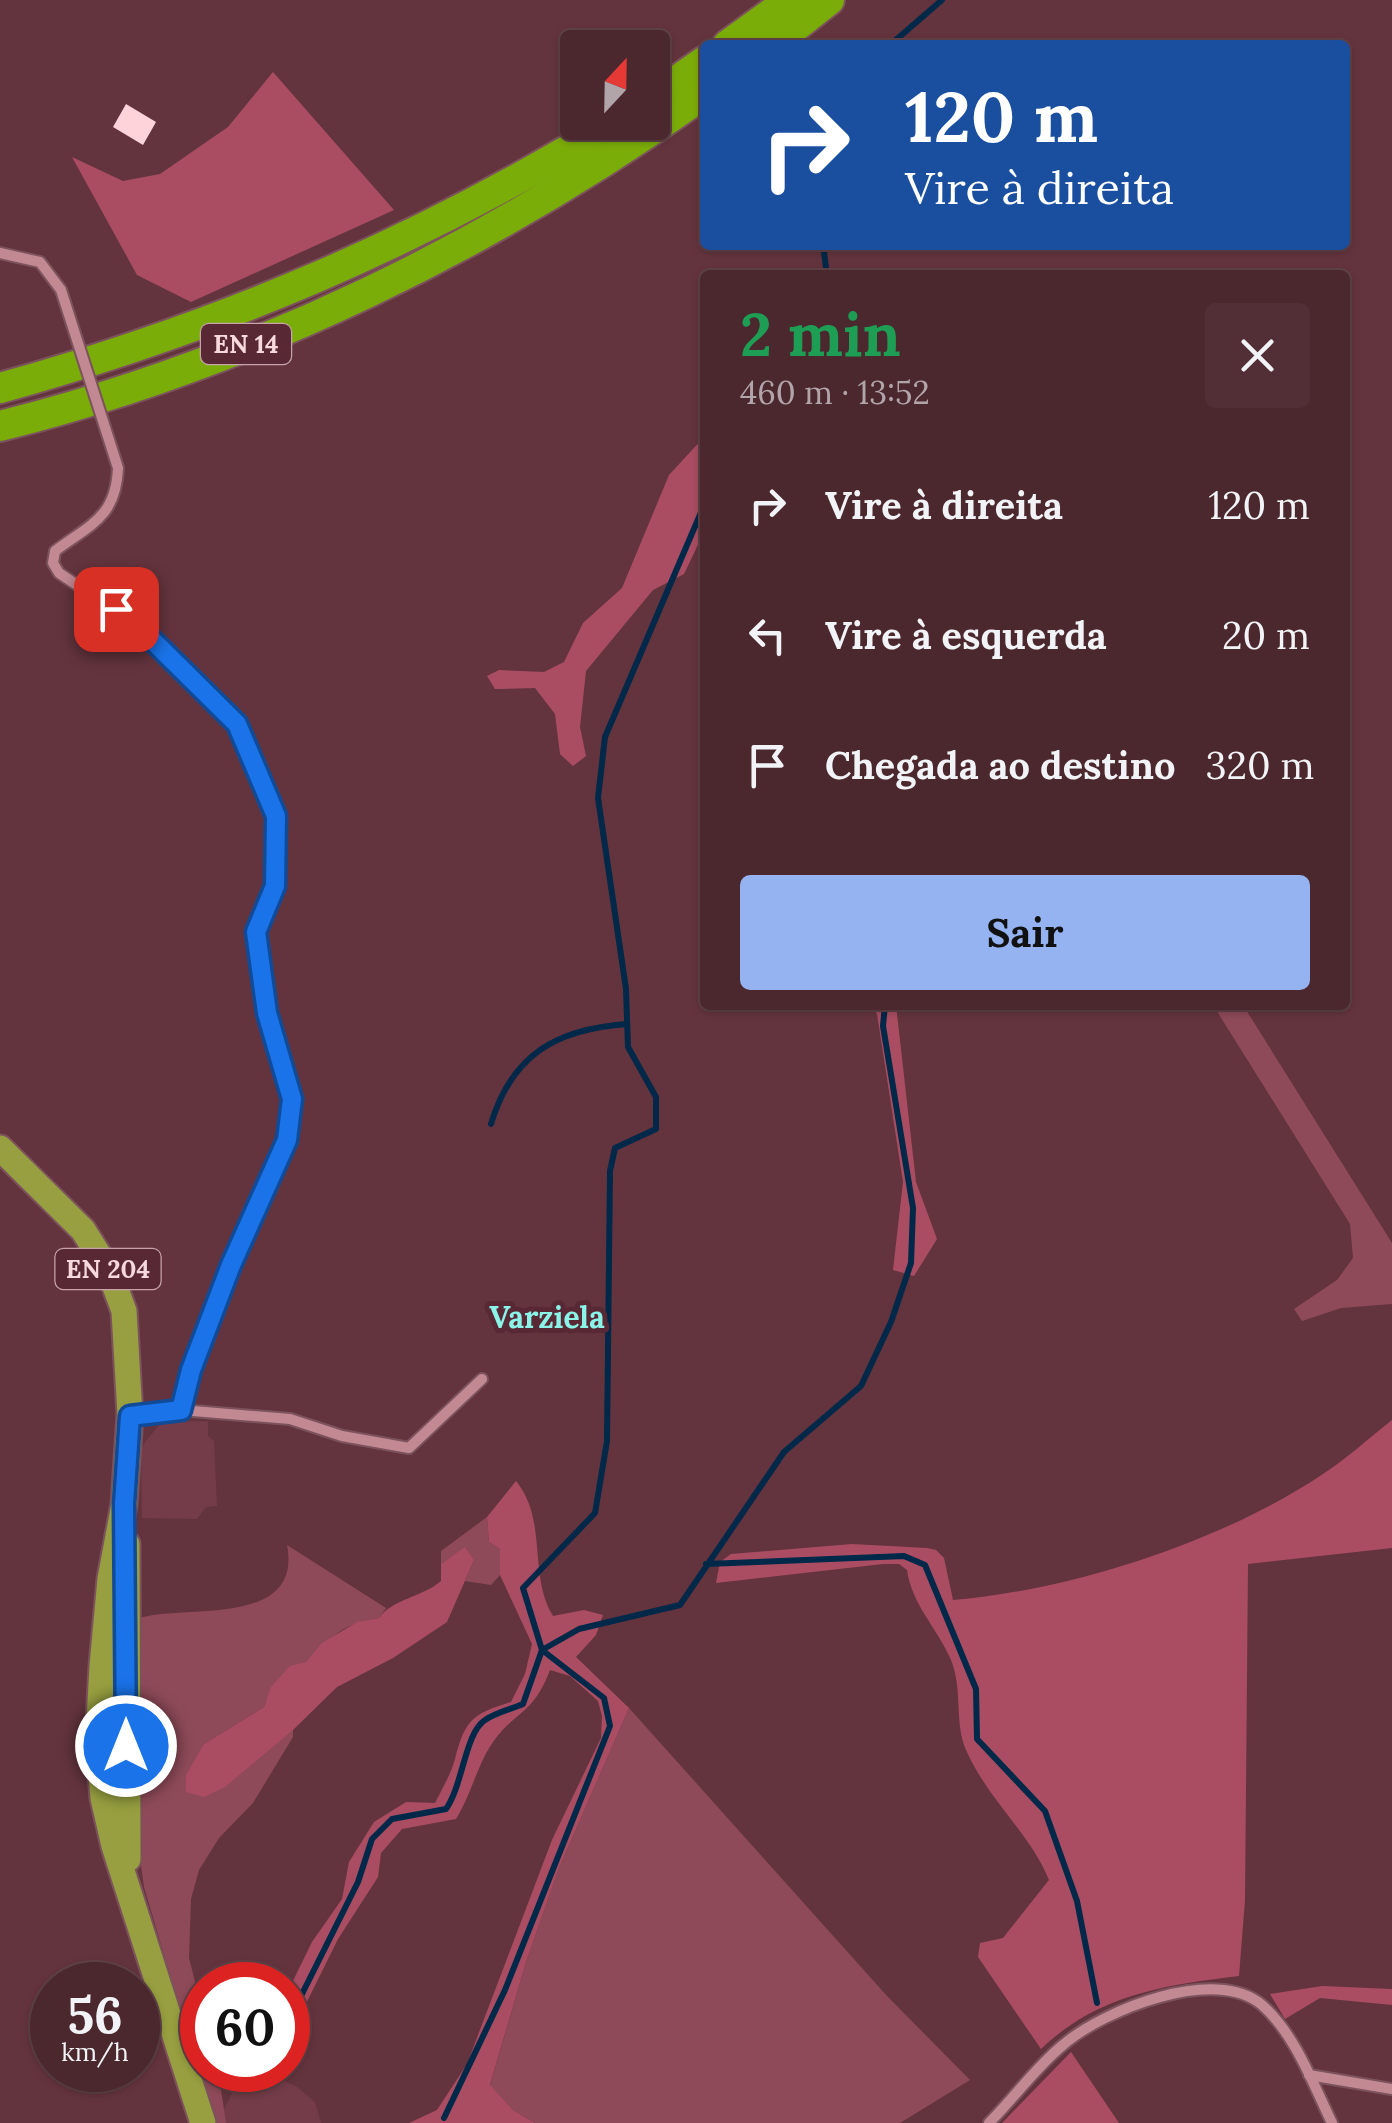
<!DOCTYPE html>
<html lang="pt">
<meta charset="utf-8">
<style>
:root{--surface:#4b272e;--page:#522f36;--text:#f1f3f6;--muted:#b2a5aa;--line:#62444a;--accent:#95b2f1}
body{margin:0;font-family:Lora,serif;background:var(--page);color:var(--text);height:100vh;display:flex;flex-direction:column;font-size:38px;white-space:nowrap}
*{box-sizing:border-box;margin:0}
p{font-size:32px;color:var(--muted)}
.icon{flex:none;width:55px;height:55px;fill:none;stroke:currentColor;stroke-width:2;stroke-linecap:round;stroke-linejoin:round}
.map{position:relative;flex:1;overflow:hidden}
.sheet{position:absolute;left:700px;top:270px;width:650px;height:740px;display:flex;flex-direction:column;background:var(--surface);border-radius:10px;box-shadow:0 2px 8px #0004,0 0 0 2px var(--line)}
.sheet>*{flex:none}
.banner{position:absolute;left:700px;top:40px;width:650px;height:210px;border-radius:10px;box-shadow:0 2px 8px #0004,0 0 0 2px var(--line);background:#1a4fa0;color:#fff;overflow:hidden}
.needle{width:65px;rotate:22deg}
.tools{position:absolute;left:560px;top:30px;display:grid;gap:20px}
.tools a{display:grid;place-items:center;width:110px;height:110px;border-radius:10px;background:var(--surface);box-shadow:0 2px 8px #0004,0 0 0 2px var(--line);font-size:50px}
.speed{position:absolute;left:30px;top:1962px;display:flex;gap:20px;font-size:50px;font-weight:700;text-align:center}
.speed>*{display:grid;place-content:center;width:130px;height:130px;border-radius:50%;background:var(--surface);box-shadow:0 2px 8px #0004,0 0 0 2px var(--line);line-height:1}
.speed small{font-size:25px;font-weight:400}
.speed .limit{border:15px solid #d22;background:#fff;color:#111}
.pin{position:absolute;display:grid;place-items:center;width:85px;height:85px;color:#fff;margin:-42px;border-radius:20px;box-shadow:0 5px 15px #0006}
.me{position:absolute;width:110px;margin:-55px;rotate:0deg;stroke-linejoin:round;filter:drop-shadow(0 0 8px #0008)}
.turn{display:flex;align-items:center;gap:35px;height:210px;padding:0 40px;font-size:45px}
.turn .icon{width:130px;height:130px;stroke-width:2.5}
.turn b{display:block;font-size:70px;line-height:85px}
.round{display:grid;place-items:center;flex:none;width:105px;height:105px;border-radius:10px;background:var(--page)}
.headline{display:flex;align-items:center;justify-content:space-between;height:170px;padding:0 40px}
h1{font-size:60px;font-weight:700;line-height:75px;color:#1e9e55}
.primary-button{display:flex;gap:20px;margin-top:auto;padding:20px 40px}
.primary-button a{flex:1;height:115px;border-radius:10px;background:var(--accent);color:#111;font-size:40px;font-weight:700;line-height:115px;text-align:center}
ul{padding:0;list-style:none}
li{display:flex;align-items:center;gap:30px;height:130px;padding:0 40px}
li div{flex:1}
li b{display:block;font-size:38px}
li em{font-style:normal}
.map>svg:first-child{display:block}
.built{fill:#733c48}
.green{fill:#8e4a58}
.forest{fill:#aa4d62}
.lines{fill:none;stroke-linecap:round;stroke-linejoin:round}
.stream{stroke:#002849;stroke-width:6}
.building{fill:#fed3da}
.street-casing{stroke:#7c535c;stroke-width:14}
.primary-casing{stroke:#7c535c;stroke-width:29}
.highway-casing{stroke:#7c535c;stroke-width:34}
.street{stroke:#c28993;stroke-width:10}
.primary{stroke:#979f40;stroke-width:25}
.highway{stroke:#7bad08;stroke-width:30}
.street-bridge-casing{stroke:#7c535c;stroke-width:14;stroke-linecap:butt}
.street-bridge{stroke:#c28993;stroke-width:10}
.route-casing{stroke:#114b97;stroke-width:25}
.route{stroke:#1a73e8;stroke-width:18}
.labels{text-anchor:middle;stroke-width:10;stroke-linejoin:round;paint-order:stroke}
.shield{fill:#582934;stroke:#c7a4aa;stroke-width:2.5}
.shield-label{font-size:25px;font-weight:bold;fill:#f7d8dc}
.neighbourhood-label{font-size:30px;font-weight:bold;fill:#8af4e9;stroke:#582934}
</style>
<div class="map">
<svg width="1392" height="2123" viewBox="0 0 1392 2123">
<rect width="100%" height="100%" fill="#64343e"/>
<g class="built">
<polygon points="208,1421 208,1436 214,1441 217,1506 206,1507 197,1519 142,1518 141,1450 145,1442 162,1422"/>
<polygon points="252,2072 266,2072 297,2087 315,2102 321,2123 226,2123 223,2111 236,2086"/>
</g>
<g class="green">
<polygon points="1213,1005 1243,1005 1392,1243 1392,1304 1341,1308 1302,1321 1294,1309 1337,1280 1353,1258 1350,1224"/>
<polygon points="487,1517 489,1542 500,1549 500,1575 491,1585 465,1581 474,1560 465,1548 441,1564 441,1551"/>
<path d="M 287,1545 L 386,1608 L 379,1618 C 340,1624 333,1637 306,1662 C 286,1681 274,1678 264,1707 L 204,1744 L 273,1743 L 293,1730 L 293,1737 L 253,1803 L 219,1838 L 199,1870 L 191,1899 L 189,1958 L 202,2009 L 202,2070 L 218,2070 L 226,2123 L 214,2123 L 144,1887 L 134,1816 L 139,1618 C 185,1604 303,1628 287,1545 Z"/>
<polygon points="629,1708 887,1996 970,2080 900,2123 535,2123 513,2110 490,2086 526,1962 559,1868"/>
</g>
<g class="forest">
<polygon points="273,72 394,210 191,302 137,275 72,157 123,181 160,174 228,127"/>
<polygon points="705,436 705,530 684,574 653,590 586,671 580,727 586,756 573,766 560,754 555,714 535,688 495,689 487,676 499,670 544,672 564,662 583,623 622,588 669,475"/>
<polygon points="871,1005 896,1005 916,1182 937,1239 914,1276 893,1270 903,1182 877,1014"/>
<path d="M 1392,1420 L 1392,1548 L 1248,1564 L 1245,1900 L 1239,1976 C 1164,1985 1097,1995 1041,2049 L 978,1957 L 980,1943 L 1003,1938 L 1049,1880 C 1030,1833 988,1800 966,1750 C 954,1722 963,1689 951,1660 C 938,1629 912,1605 907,1570 L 899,1564 L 883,1564 L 716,1583 L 720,1562 L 731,1554 L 852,1544 L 927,1548 L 936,1550 L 944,1558 L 953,1600 C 1072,1590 1220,1542 1320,1476 C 1345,1460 1368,1439 1392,1420 Z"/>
<path d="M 516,1481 C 548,1520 528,1575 553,1616 L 584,1610 L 603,1615 L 596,1635 L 576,1657 L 629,1708 L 559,1868 L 526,1962 L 490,2085 L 513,2110 L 535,2123 L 409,2123 L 437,2110 L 467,2064 L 552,1840 L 601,1738 L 602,1716 L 598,1701 L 570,1676 L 550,1670 C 533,1715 516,1710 493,1742 C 478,1763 471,1795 456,1819 L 402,1829 L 381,1853 L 378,1877 L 338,1939 L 288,2040 L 288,1991 L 312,1942 L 342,1899 L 349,1862 L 374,1822 L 406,1802 L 435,1803 C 442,1789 451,1774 455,1759 C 465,1720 472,1714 511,1702 L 525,1674 L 532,1644 L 500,1575 L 500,1549 L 489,1542 L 487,1517 Z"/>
<path d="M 465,1547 L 474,1560 L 447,1622 L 393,1658 L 337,1687 L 293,1730 L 225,1787 L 204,1797 L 186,1792 L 186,1775 L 204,1744 L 264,1707 L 271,1687 L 290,1666 L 306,1662 L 322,1643 L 357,1622 L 379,1618 C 392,1599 423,1597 441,1581 L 441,1564 Z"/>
<polygon points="1322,1986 1392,1989 1392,2005 1320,1998 1285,2019 1270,1994"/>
<polygon points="1071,2052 1119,2123 1002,2123"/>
</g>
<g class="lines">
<g class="stream">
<polyline points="890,45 942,0"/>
<polyline points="823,245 827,275"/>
<path d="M 491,1124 C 512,1054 557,1029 627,1024"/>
<polyline points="706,1564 904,1556 925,1565 976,1689 977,1739 1045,1811 1077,1901 1097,2003"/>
<path d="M 288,2022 L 358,1882 L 372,1839 L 392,1819 L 446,1809 C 463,1785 465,1733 485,1720 C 495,1713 511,1709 523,1704 L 542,1650 L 523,1588 L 595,1513 L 607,1441 L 610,1171 L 615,1148 L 656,1129 L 656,1097 L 628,1047 L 626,989 L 598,798 L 605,737 L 705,503"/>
<polyline points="444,2118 505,1990 610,1726 604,1698 542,1650 579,1629 680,1605 784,1452 861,1386 891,1322 911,1263 913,1208 883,1026 885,1005"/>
</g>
</g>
<polygon class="building" points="126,104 156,122 143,145 113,127"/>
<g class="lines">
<defs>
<g id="street">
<polyline points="0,253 40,262 61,290"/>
<path d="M 118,468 C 116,517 91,524 55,551 L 53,563 L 59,573 L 141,628 L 237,724 L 276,816 L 275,886 L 256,932 L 267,1013 L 293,1099 L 287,1140 L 231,1265 L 191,1370 L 181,1410 L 131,1415"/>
<polyline points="181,1410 290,1419 342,1436 409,1448 482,1379"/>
<polyline points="1309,2075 1392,2089"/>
<path d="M 989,2123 C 1014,2098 1036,2067 1063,2045 C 1103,2010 1216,1965 1262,2005 C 1295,2034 1313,2084 1332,2123"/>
</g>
<g id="primary">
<polyline points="0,1148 83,1230 110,1273 124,1311 130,1415 124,1504 110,1579 102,1666 98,1739 103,1798 114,1846 203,2123"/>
<polyline points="127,1544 128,1859"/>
</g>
<g id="highway">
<polyline points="728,45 790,0"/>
<polyline points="772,45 829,0"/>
<polyline points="652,98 705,61"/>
<path d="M 0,388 C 222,326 418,243 615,122"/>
<path d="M 0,426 C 252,363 494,244 705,93"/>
</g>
</defs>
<use href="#street" class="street-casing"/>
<use href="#primary" class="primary-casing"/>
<use href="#highway" class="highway-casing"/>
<use href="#street" class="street"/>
<use href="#primary" class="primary"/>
<use href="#highway" class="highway"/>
<defs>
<polyline id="street-bridge" points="61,290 118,468"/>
</defs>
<use href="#street-bridge" class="street-bridge-casing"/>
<use href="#street-bridge" class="street-bridge"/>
</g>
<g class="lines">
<defs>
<polyline id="route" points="116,609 140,628 237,724 276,816 275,886 256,932 267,1013 292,1099 287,1140 231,1265 191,1370 181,1410 130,1416 124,1504 126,1746"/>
</defs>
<use href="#route" class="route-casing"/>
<use href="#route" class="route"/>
</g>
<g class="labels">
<g class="shield">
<rect x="201" y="324" width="90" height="40" rx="8"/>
<rect x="55.5" y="1249" width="105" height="40" rx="8"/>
</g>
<g class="shield-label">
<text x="246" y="353">EN 14</text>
<text x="108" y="1278">EN 204</text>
</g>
<g class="neighbourhood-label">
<text x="547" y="1328">Varziela</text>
</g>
</g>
</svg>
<div class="tools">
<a><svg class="needle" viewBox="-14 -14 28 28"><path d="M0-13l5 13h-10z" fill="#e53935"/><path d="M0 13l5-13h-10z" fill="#b2a5aa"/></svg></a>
</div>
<div class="speed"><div>56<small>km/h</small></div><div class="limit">60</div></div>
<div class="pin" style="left:116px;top:609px;background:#d93025"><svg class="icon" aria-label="arrive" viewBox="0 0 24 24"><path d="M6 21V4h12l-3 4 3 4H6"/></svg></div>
<svg class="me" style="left:126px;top:1746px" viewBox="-20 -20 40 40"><circle r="17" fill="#1a73e8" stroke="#fff" stroke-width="3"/><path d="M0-11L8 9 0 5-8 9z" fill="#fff"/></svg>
<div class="banner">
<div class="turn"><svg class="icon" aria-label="right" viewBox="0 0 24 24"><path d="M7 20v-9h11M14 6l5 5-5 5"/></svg><div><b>120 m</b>Vire à direita</div></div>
</div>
<section class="sheet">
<div class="headline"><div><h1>2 min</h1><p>460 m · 13:52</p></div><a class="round"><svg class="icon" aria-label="close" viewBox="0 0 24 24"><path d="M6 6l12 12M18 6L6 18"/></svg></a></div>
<ul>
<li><svg class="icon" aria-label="right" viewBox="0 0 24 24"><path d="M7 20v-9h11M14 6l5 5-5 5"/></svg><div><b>Vire à direita</b></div><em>120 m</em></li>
<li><svg class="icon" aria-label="left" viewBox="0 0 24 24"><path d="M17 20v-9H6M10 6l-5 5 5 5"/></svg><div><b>Vire à esquerda</b></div><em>20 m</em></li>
<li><svg class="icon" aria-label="arrive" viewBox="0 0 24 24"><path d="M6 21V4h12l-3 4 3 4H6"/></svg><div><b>Chegada ao destino</b></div><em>320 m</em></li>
</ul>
<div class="primary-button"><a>Sair</a></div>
</section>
</div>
